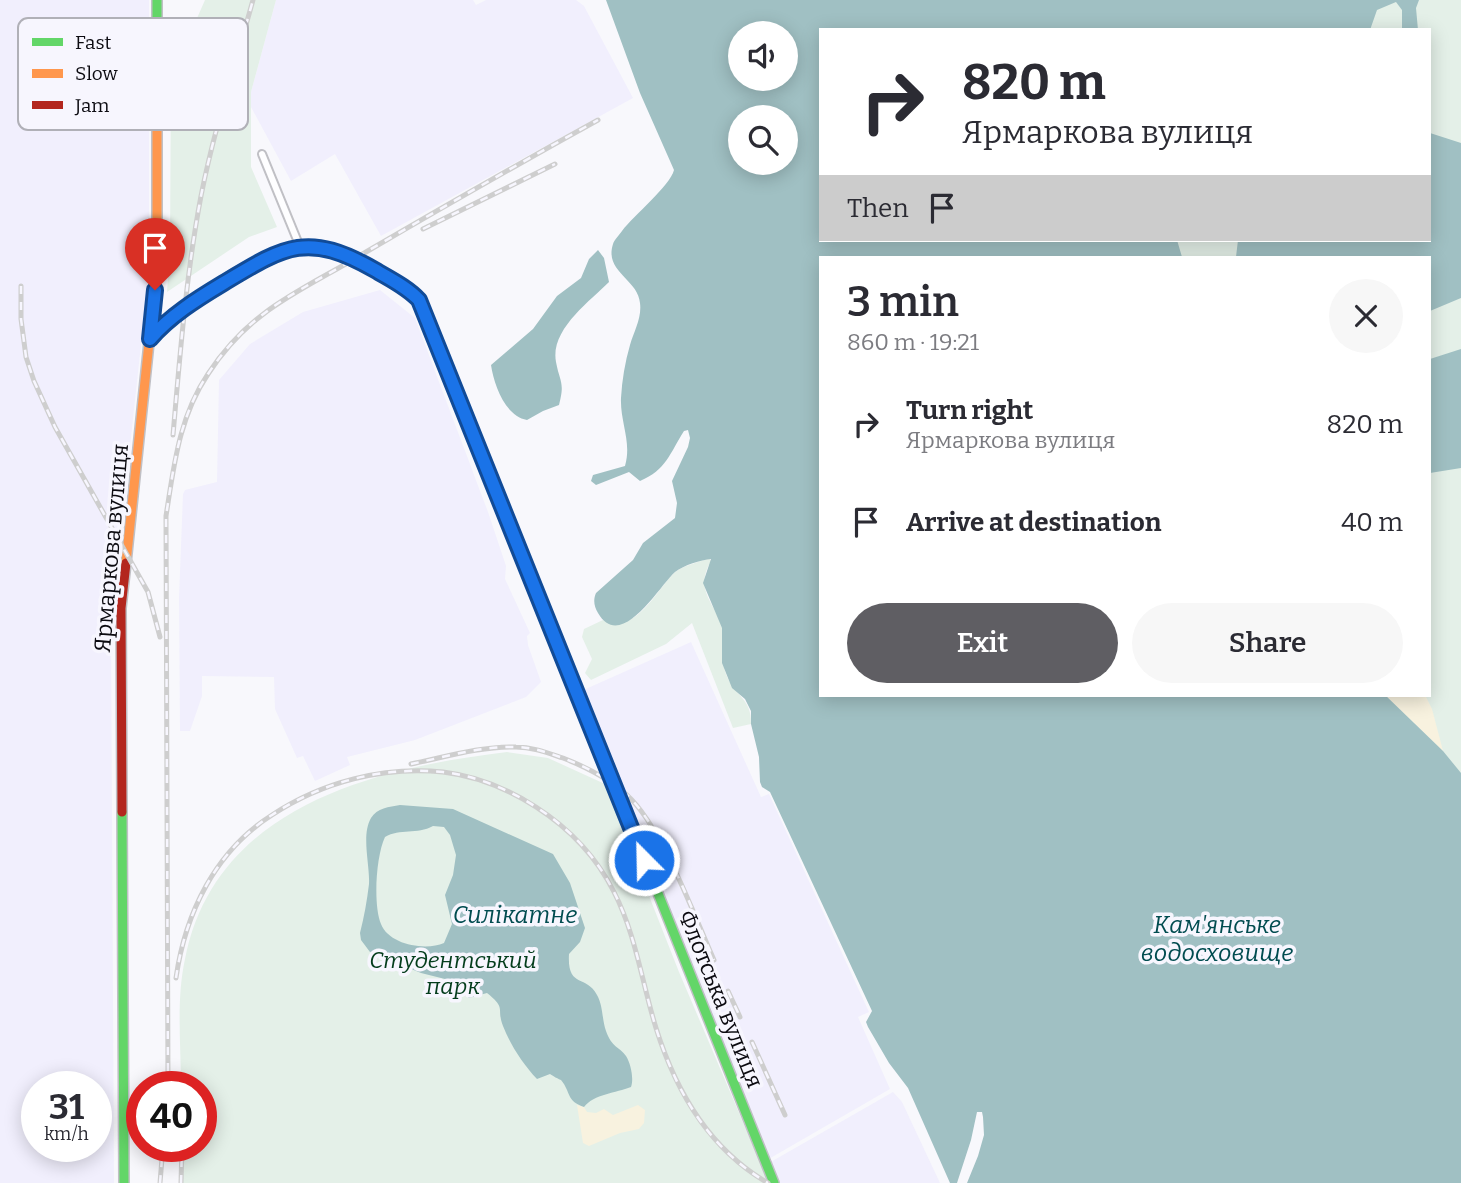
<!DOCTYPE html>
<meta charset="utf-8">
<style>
:root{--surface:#fff;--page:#f7f7f7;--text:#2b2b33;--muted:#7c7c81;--accent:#5f5e63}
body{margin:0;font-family:Bitter,serif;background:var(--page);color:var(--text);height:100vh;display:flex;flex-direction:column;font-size:26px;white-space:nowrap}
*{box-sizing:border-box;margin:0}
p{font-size:23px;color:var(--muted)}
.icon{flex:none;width:38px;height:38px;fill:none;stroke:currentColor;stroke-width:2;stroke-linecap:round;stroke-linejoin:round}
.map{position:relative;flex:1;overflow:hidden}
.details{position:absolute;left:819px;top:256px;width:612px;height:441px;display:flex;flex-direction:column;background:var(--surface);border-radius:0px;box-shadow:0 4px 18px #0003}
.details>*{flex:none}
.hud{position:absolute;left:819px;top:28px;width:612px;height:214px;border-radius:0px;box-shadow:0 4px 18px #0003;background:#fff;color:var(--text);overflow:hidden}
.controls{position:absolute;left:728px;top:21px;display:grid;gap:14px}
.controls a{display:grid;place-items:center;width:70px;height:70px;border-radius:50%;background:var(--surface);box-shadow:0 4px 18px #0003;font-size:35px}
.speed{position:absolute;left:21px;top:1071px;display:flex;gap:14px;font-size:35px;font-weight:700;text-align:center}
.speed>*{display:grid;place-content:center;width:91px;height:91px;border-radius:50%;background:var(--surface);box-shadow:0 4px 18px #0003;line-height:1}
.speed small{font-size:18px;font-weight:400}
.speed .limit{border:10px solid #d22;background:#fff;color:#111}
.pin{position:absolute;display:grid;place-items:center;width:60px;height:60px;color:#fff;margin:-72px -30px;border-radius:50% 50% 50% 0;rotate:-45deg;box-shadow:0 0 7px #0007}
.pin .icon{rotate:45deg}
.me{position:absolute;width:77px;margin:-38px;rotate:337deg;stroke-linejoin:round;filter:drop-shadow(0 0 5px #0008)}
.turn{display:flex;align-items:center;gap:24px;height:147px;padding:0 28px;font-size:32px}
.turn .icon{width:91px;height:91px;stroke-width:2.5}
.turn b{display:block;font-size:49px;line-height:60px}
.then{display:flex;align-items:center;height:66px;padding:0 28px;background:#0003;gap:14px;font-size:26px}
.round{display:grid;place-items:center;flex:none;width:74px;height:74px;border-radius:37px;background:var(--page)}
.headline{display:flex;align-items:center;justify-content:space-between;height:119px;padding:0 28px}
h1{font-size:42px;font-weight:600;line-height:52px}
.action{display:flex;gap:14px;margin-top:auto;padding:14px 28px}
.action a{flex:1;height:80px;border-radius:42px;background:var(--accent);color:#fff;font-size:28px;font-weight:600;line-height:80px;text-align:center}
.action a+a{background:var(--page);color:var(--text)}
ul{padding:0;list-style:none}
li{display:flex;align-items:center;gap:21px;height:98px;padding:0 28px}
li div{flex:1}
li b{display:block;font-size:26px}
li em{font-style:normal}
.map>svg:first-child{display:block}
.built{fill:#f1effd;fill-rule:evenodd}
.green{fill:#e4f0e8}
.sand{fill:#f8f2df}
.water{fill:#a0c0c3;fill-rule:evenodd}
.pier{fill:#f8f8fc}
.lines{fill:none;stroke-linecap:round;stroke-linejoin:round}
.street-casing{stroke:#c0c0c5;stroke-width:10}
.fast-casing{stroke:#c0c0c5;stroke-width:12}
.slow-casing{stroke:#c0c0c5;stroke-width:12}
.jam-casing{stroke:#c0c0c5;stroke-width:12}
.street{stroke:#fefeff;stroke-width:6}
.fast{stroke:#63d668;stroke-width:9}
.slow{stroke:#ff974d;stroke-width:9}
.jam{stroke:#b3261e;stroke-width:9}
.rail-casing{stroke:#cecece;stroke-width:5}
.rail{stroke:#f7f6fe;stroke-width:2.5;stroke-dasharray:8;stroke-linecap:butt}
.route-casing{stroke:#114b97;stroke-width:18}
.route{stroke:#1a73e8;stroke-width:12}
.labels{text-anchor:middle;stroke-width:7;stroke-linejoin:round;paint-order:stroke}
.street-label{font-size:23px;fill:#0c0b11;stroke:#f7f6fe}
.park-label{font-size:23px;font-style:italic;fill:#043d1c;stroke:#f7f6fe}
.water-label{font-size:24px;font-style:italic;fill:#014c50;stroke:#f7f6fe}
.key{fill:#f7f6fe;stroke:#b0b0b7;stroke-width:2}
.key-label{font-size:19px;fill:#0c0b11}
</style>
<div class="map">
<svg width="1461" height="1183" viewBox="0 0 1461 1183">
<rect width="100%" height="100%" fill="#f8f8fc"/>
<g class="built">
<path d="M 0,0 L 149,0 L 149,271 L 111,622 L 114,1183 L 0,1183 ZM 37,1087 L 96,1087 L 96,1146 L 37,1146 Z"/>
<polygon points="276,0 473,0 476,5 486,0 576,0 584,6 633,98 381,236 335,154 291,181 251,107 251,92"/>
<polygon points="380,290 415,318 488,512 506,566 505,579 530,633 527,636 528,645 541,682 526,697 415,740 347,757 350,765 315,781 303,756 297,758 275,709 274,677 202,676 202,696 190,731 180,731 179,598 183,494 185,490 217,482 219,380 250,344 303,312"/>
<polygon points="691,642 761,797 769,794 869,1012 858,1017 890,1089 767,1160 579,692"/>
<polygon points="893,1092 902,1102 940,1183 779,1183 769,1163"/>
</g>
<g class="green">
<polygon points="205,0 276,0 251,92 251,167 277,227 249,237 167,292 170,248 171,66 187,41"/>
<polygon points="983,0 1461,0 1461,1084 1245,695 1430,695 1430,257 1071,257 1064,240 1430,240 1430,30 993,30"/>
<path d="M 709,558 L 711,561 C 693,591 717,604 723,631 C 726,646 720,659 726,674 C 734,696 752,698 751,724 L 733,728 L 692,623 L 666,644 L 591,680 L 585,673 L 592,659 L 582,637 L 584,629 L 603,620 C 637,634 654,593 674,573 C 683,565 698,563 709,558 Z"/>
<path d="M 507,752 L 548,758 L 605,784 L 679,972 L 769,1183 L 182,1183 L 182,1146 L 201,1146 L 201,1087 L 181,1087 C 181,1045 176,1000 185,959 C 215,806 375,768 507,752 Z"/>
</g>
<g class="sand">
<polygon points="1385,695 1425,695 1432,709 1443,751"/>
<polygon points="577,1105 584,1107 587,1112 596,1113 604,1109 613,1115 638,1105 645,1110 644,1123 639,1129 620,1133 589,1146 583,1143"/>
</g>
<g class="water">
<path d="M 606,0 L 1419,0 L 1416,8 L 1418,30 L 1402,30 L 1402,10 L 1396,2 L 1377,10 L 1370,30 L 821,30 L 821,240 L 1177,240 L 1182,257 L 821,257 L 821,695 L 1385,695 L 1443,751 L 1461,773 L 1461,1183 L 950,1183 L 908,1088 L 889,1063 L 868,1027 L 866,1022 L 872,1011 L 770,792 L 762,787 L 760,782 L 759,757 L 751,724 L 751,711 L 745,699 L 732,688 L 722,663 L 722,628 L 703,583 L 711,559 C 701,560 684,565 675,572 C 660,585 621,653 598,613 C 594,606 593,600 596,593 L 633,560 L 643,543 L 675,518 L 677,503 L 672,481 L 688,447 L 690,438 L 688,430 L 684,431 C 670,453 666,470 640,481 L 629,472 L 596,485 L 591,481 L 593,475 L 625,466 C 632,442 620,422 621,398 C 622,380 625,362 630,345 C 634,331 642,318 640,303 C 638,279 604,272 613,244 C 614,240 620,234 622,231 C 634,215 670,186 674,170 L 640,93 ZM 740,33 L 786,33 L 786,79 L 740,79 ZM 740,117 L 786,117 L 786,163 L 740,163 Z"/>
<polygon points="1430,133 1461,143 1461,298 1430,311 1430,257 1236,257 1238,240 1430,240"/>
<path d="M 598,250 L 604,258 L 609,282 C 589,302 550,330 556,362 C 560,383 565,382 559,405 L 543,411 L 527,420 C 505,416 494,385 491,365 L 533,329 L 557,296 L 581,278 L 589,259 Z"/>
<polygon points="1461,349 1461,468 1430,473 1430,359"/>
<path d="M 400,805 L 453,809 L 553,854 L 570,883 L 585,928 L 580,942 L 569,954 C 567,989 586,974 597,995 C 603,1005 602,1020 606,1031 C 612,1048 619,1046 626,1056 C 631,1064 634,1079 631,1087 C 616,1093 594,1094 584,1107 C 566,1101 571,1092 561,1080 C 560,1080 551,1075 550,1074 L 537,1079 C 523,1064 511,1046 503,1026 C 496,1008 507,1009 487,993 L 469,998 L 445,979 L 421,973 L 370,952 L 361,940 L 360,933 C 364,917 367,901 369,884 C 370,865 361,835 371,818 C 377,808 389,807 400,805 ZM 433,826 L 444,827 L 450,835 L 456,855 L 453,875 L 445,895 L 452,924 L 444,943 C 426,951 389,945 381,924 C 373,905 376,856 385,837 C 400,828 417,835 433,826 Z"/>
</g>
<polygon class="pier" points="977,1112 982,1112 983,1117 984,1135 978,1156 967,1183 957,1183 971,1140"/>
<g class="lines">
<defs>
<polyline id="street" points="262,154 300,247"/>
<g id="fast">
<polyline points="157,0 157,89"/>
<path d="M 150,339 C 189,301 268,238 326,248 C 346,252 362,263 379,273 C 393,281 407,288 419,300 L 497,494"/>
<polyline points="617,791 774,1183"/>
<polyline points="122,812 124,1183"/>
</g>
<polyline id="slow" points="126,563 157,266 157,89"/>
<g id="jam">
<polyline points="497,494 617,791"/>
<polyline points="122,812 121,608 126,563"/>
</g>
</defs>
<use href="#street" class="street-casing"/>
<use href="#fast" class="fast-casing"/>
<use href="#slow" class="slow-casing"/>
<use href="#jam" class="jam-casing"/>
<use href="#street" class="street"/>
<use href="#fast" class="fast"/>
<use href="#slow" class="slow"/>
<use href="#jam" class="jam"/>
<defs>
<g id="rail">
<polyline points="423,229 555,164"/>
<polyline points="21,286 21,319 26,357 34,381 55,427 148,592 160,637"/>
<path d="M 173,435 C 180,355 186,275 201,196 C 214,130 235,65 253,0"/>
<path d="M 411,764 C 445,757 481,746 516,747 C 533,747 548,753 563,758 C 586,767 608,778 627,795 C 662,827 694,915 714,960"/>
<path d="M 176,978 C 185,914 215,851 272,815 C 322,782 383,766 443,772 C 477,776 508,789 536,807 C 570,829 596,856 614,892 C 636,935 642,983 656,1028 C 676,1092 709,1149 768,1183"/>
<polyline points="728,991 740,1017"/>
<polyline points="752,1042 785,1115"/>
<path d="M 168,1087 L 166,516 C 174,465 179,417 208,374 C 252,307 302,291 366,252 C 443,207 520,163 598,120"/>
<polyline points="160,1183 163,1146"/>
<polyline points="181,1183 182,1146"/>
</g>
</defs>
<use href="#rail" class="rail-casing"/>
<use href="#rail" class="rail"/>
</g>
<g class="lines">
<defs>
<path id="route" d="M 155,290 L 150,339 C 170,316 197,299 222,284 C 285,246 307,231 375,270 C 390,279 407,287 419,300 L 644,860"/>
</defs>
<use href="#route" class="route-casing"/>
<use href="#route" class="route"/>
</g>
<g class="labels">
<g class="street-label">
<text transform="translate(111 548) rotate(-85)" y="8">Ярмаркова вулиця</text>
<text transform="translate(721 999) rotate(68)" y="8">Флотська вулиця</text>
</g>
<g class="park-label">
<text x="453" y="968">Студентський<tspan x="453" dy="26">парк</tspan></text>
</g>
<g class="water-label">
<text x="515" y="923">Силікатне</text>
<text x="1217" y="933">Кам'янське<tspan x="1217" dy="28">водосховище</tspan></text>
</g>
</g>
<rect x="18" y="18" width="230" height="112" rx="10" class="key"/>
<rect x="32" y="38" width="31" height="8" fill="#63d668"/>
<rect x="32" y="69" width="31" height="9" fill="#ff974d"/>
<rect x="32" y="101" width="31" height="8" fill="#b3261e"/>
<g class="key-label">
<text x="75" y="49">Fast</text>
<text x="75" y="80">Slow</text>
<text x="75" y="112">Jam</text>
</g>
</svg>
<div class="controls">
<a><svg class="icon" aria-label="sound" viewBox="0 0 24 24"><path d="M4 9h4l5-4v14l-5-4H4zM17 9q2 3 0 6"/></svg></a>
<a><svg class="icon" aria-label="search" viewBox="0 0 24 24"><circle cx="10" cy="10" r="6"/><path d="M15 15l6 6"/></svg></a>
</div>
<div class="speed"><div>31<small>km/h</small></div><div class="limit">40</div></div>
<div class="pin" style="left:155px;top:290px;background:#d93025"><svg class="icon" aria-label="arrive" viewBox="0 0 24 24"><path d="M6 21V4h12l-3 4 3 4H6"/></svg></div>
<svg class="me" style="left:644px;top:860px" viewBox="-20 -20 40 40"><circle r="17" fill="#1a73e8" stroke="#fff" stroke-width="3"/><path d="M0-11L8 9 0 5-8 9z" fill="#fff"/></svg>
<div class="hud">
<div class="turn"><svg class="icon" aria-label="right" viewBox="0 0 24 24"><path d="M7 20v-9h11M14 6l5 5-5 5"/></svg><div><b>820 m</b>Ярмаркова вулиця</div></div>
<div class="then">Then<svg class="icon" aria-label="arrive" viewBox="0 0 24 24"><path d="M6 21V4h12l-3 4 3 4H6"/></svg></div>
</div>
<section class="details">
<div class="headline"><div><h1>3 min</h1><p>860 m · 19:21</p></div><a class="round"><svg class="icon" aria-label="close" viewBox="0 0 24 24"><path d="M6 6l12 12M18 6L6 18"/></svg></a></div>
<ul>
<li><svg class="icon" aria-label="right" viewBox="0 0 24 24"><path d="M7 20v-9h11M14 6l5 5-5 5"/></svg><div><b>Turn right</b><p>Ярмаркова вулиця</p></div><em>820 m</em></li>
<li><svg class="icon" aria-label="arrive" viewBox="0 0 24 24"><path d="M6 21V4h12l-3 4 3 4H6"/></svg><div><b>Arrive at destination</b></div><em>40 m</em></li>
</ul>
<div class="action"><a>Exit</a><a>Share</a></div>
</section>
</div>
